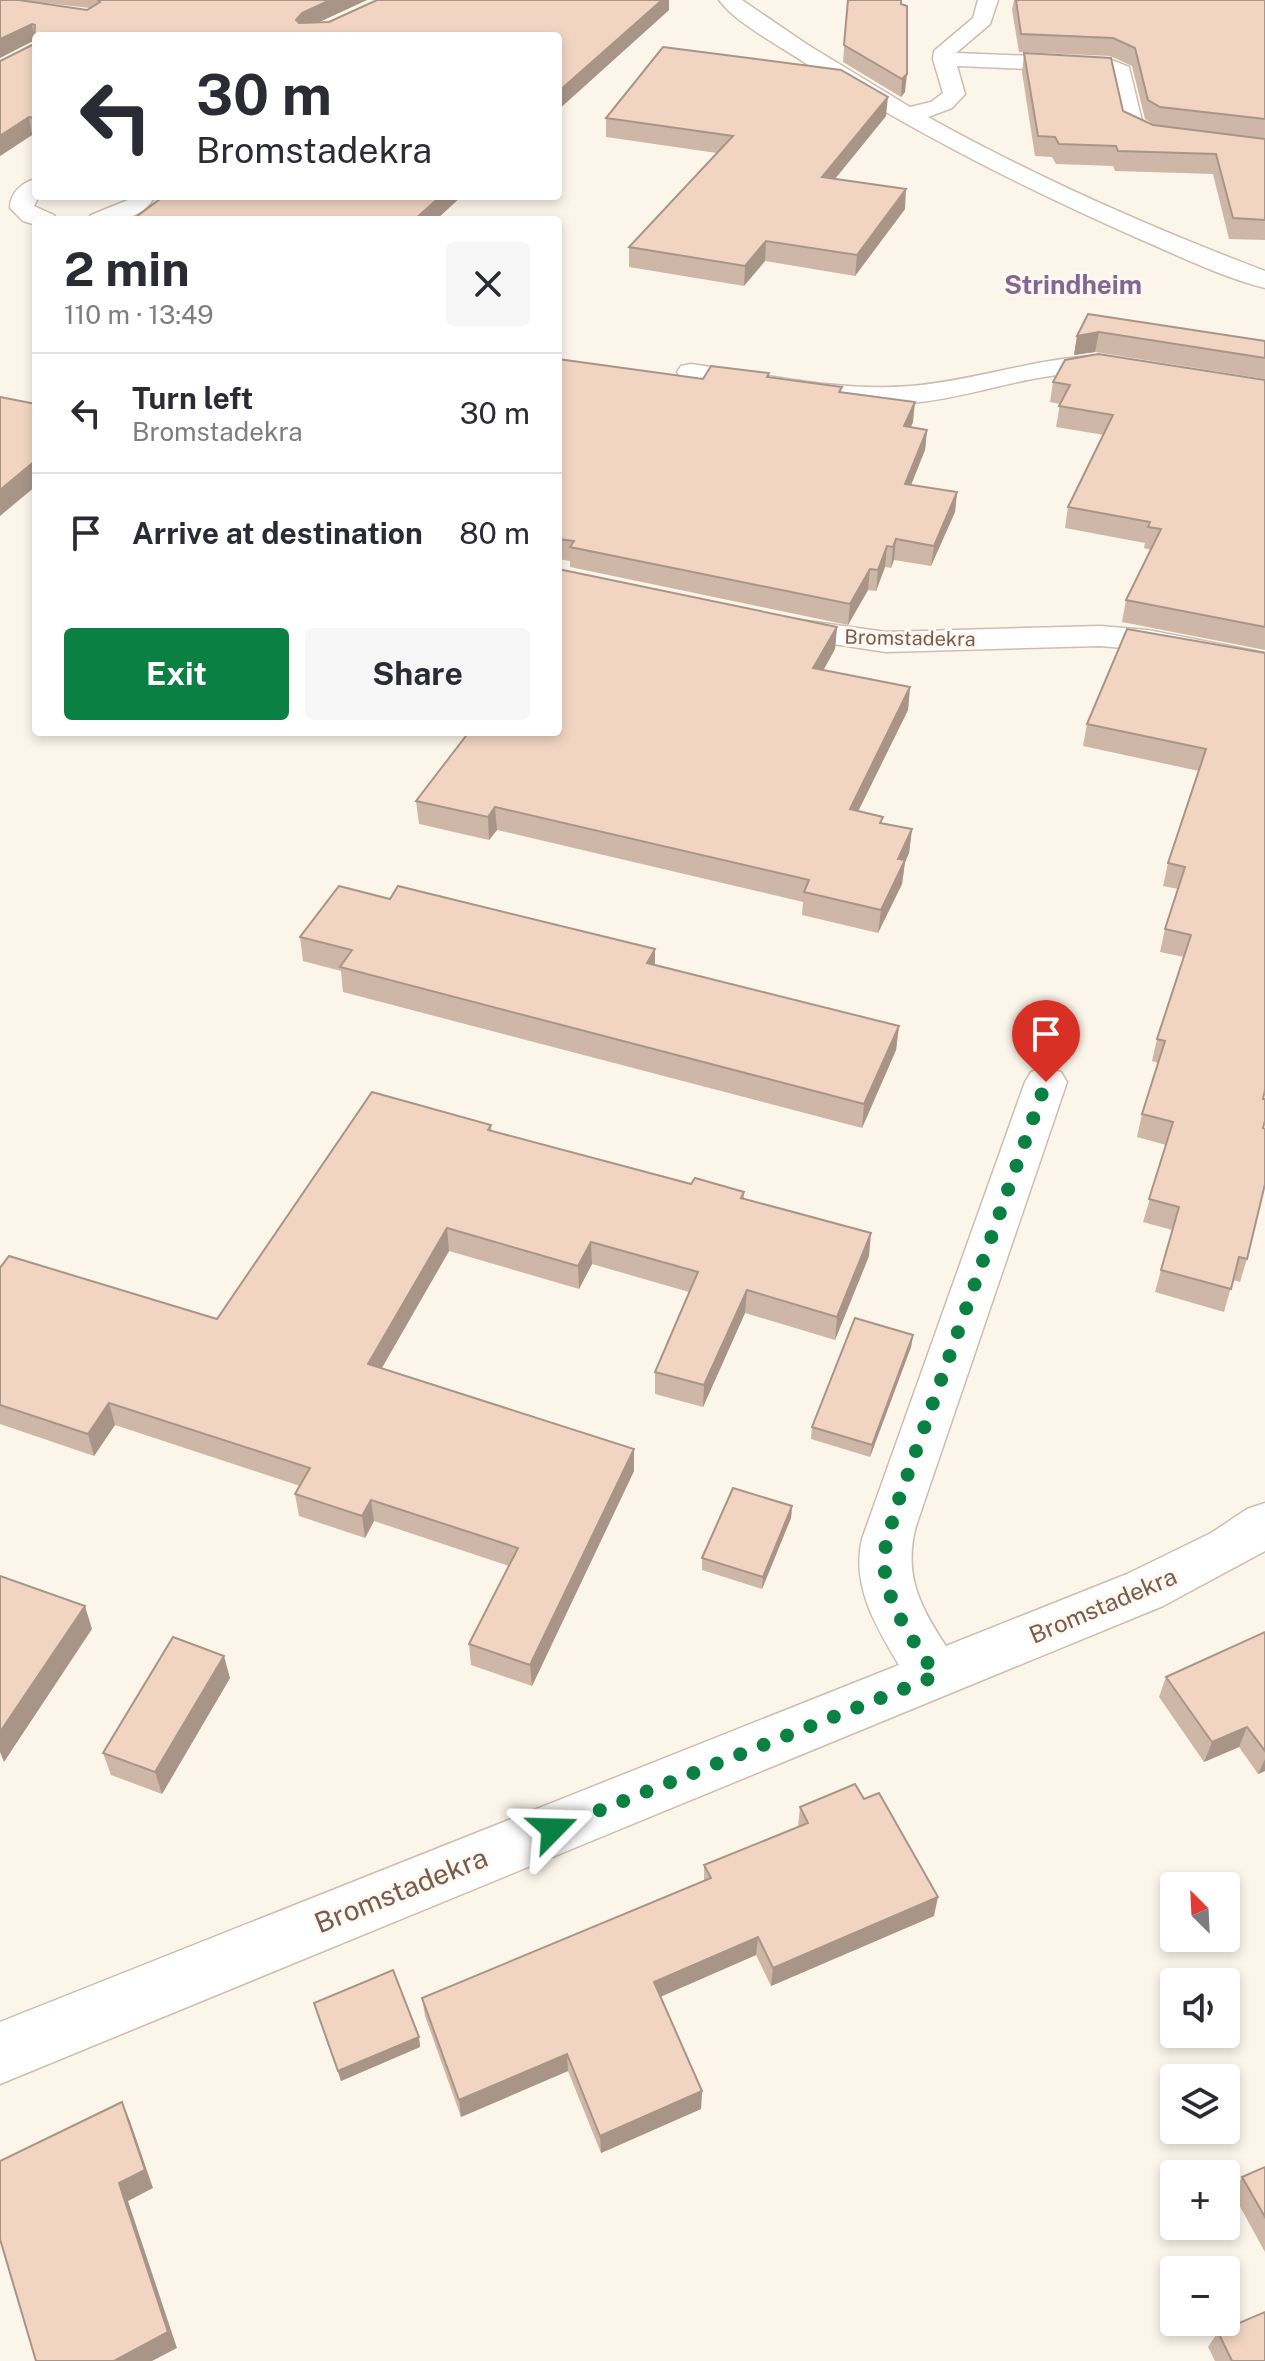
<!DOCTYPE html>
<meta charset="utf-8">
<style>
:root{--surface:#fff;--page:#f7f7f7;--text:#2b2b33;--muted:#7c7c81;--line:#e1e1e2;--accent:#0b8043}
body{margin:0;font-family:"Public Sans",sans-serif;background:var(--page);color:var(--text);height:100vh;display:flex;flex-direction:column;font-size:30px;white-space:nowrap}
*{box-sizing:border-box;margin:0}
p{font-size:26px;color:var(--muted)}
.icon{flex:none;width:44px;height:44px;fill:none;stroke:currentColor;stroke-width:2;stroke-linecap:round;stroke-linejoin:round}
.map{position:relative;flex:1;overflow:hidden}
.details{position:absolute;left:32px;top:216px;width:530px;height:520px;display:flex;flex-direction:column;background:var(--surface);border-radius:8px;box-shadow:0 4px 12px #0003}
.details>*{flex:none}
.top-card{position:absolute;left:32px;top:32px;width:530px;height:168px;border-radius:8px;box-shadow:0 4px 12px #0003;background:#fff;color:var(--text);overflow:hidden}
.needle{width:52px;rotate:336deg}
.buttons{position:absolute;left:1160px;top:1872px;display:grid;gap:16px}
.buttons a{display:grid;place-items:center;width:80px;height:80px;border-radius:8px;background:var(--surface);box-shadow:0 4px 12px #0003;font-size:40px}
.pin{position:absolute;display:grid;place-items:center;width:68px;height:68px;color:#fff;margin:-82px -34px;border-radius:50% 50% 50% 0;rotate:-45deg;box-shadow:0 0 8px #0007}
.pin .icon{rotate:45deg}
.me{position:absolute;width:88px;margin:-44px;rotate:68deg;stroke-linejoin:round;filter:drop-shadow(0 0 6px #0008)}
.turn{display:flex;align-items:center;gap:28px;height:168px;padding:0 32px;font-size:36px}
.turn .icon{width:104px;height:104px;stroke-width:2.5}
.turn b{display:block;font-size:56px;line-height:68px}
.round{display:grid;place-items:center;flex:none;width:84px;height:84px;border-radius:8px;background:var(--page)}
.headline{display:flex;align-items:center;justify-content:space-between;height:136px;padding:0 32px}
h1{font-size:48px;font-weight:700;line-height:60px}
.action{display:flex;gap:16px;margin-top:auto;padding:16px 32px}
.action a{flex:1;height:92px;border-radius:8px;background:var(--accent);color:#fff;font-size:32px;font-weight:700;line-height:92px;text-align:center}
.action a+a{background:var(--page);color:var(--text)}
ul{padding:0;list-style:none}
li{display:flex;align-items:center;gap:24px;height:120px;padding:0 32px;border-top:2px solid var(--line)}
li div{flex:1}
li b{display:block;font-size:30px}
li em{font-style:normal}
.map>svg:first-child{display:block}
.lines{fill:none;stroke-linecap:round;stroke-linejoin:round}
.street-casing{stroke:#cebdaf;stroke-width:3}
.street{fill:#fff;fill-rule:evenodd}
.wall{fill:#cfb7a7;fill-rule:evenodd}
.shaded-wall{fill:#a99588}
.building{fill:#f1d5c2;stroke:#a99588;stroke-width:2}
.route{stroke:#0b8043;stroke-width:14;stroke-dasharray:0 25.2}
.labels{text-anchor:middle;stroke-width:6;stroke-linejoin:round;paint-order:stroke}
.far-street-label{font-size:20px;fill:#775c4d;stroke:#fff9f1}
.street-label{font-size:24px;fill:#775c4d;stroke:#fff9f1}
.far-district-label{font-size:26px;font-weight:bold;fill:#836693;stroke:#fff9f1}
.near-street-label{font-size:28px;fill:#775c4d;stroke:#fff9f1}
</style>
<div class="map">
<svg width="1265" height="2361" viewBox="0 0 1265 2361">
<rect width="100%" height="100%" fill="#fcf5ea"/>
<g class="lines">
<defs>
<g id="street">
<path d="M 719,0 L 742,0 L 808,45 L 910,107 L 931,102 L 943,93 L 933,59 L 934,51 L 973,18 L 978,0 L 998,0 L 990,24 L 956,53 L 1109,59 L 1129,67 L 1142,121 L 1156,129 L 1265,142 L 1265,156 L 1151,142 L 1123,130 L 1111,75 L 1105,72 L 957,66 L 965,94 L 952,108 L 928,117 C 1036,177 1149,227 1265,271 L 1265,288 C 1221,277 1177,255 1135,237 C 1019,186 908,129 802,61 C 778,45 736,23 719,0 Z"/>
<path d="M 36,179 L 36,196 L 39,196 L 34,206 L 54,215 L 57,220 L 36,220 L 36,225 L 23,221 L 10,208 C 10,193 22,182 36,179 Z"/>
<path d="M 131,196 L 155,196 C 141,222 114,220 88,220 L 91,215 L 128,200 Z"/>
<path d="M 1094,356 L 1130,360 L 1134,366 L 1130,372 C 1108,377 1076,372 1050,376 C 1003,383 959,399 911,403 C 838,409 763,391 691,380 L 681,378 L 677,372 L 681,366 L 691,364 C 763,374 838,392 911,386 C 973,381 1032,359 1094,356 Z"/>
<polygon points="779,617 886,632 1100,626 1148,630 1265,653 1265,673 1148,650 1100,646 886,652 767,634 763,627 767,620"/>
<path d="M 1046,1068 L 1061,1072 L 1067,1082 L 916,1526 C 903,1574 920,1607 946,1646 L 1127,1574 L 1211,1533 L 1247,1509 L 1265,1503 L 1265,1551 L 1163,1606 L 0,2084 L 0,2022 L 899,1665 C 876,1627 851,1585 862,1539 L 1025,1082 L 1031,1072 Z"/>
</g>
</defs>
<use href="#street" class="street-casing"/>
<use href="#street" class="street"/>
</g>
<g class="wall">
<path d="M 0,0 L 367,0 L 319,22 L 669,10 L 558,110 L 558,36 L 36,36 L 36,135 L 32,135 L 0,156 L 0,61 L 34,44 L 34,40 L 0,58 ZM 23,0 L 45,3 L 90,8 L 87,10 Z"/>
<polygon points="848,0 901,0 905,92 901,97 843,62"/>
<polygon points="1014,0 1265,0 1265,240 1229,239 1213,174 1115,171 1113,166 1056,164 1052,157 1035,156 1022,72 1024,53 1123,111 1156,126 1145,119 1132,66 1110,56 1019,52 1012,10"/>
<polygon points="886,116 835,179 905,209 855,276 765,261 744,286 629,267 629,247 717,153 606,137 606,118"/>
<polygon points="1088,314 1265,341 1265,379 1095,352 1074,355 1077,336"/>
<polygon points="558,354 559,359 703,379 769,373 769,377 841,392 913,422 911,427 927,430 925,450 911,485 957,492 955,512 931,566 894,560 891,568 885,567 876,591 868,590 848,625 570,567 570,561 558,559"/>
<polygon points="1265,380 1265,650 1122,622 1126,600 1151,550 1144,548 1145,543 1065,528 1068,507 1104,435 1056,427 1060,404 1050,402 1053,382"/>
<polygon points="837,627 835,649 823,670 910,687 908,710 858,811 883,823 912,829 909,853 905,862 902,884 878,933 802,915 803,902 497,830 489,840 419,824 416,801"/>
<polygon points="1265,653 1263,1128 1247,1259 1240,1282 1233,1280 1224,1312 1155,1292 1172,1230 1143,1222 1166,1145 1137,1137 1142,1114 1158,1063 1152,1061 1157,1039 1184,957 1160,952 1165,929 1178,889 1163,886 1168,863 1199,771 1083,746 1087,724"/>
<polygon points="390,899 655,949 655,965 899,1026 896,1050 862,1128 343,992 341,971 303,961 300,937"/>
<polygon points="491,1125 492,1131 691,1184 744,1192 744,1199 869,1256 835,1340 745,1313 703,1407 655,1394 655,1372 689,1292 592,1264 579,1289 449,1251 381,1369 634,1449 634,1471 532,1686 471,1665 469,1644 509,1566 374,1521 365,1538 299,1516 295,1494 300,1486 115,1425 94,1456 0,1424 0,1268 217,1319"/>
<polygon points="913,1335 911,1347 870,1457 811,1439 812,1427"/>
<polygon points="792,1506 791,1518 762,1589 702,1570 702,1558"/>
<polygon points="1265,1632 1265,1771 1258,1774 1239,1747 1204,1762 1159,1697 1166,1677"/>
<polygon points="230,1678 162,1794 111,1775 103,1753"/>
<polygon points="800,1807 934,1916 771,1986 756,1955 660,1997 702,2091 701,2109 601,2153 568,2071 461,2117 425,2016 422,1998 704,1881 704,1865 798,1827"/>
<polygon points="314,2003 419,2037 420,2047 341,2081"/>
<polygon points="1265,2167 1265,2252 1233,2194 1242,2177"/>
<polygon points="1218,2332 1265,2361 1215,2361 1208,2347"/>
</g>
<g class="shaded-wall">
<polygon points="330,0 367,0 304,29 296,20 302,13"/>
<polygon points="662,0 669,0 669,10 558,110 558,92"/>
<polygon points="32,24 35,40 0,58 0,39"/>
<polygon points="907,74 905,92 901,97 902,79"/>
<polygon points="888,97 886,116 821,196 822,177"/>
<polygon points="29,117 32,135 0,156 0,136"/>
<polygon points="906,189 905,209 855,276 857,255"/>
<polygon points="441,196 462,196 436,220 414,220"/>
<polygon points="766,241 765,261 744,286 745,266"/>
<polygon points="1099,332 1095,352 1074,355 1077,336"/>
<polygon points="915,402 913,422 902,446 904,426"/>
<polygon points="927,430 925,450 903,505 905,484"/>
<polygon points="36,460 36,486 0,516 0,490"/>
<polygon points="957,492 955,512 931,566 934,546"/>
<polygon points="896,539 894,560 891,568 893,547"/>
<polygon points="887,546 885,567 876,591 878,570"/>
<polygon points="870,569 868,590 848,625 850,604"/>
<polygon points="837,627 835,649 812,691 813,668"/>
<polygon points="910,687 908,710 848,832 850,809"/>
<polygon points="495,807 497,830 489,840 488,817"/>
<polygon points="912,829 909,853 905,862 902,884 878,933 881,910 898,859"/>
<polygon points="655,949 655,973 647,963"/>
<polygon points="899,1026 896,1050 862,1128 864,1104"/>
<polygon points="447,1228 449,1251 371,1387 368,1364"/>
<polygon points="871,1233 869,1256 835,1340 837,1317"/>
<polygon points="591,1242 592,1264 579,1289 578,1266"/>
<polygon points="747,1290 745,1313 703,1407 704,1385"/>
<polygon points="913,1335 911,1347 870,1457 872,1445"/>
<polygon points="109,1403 115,1425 94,1456 88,1434"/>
<polygon points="634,1449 634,1471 532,1686 530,1665"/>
<polygon points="371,1500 374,1521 365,1538 362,1516"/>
<polygon points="792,1506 791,1518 762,1589 763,1577"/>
<polygon points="85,1606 92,1629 4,1762 0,1752 0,1732"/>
<polygon points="224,1656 230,1678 162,1794 155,1772"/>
<polygon points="1247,1727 1239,1747 1204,1762 1212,1742"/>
<polygon points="1265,1759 1265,1771 1258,1774"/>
<polygon points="938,1897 934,1916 771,1986 773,1968"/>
<polygon points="758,1937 756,1955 653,2000 654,1982"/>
<polygon points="419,2037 420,2047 341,2081 338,2071"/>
<polygon points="567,2054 568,2071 461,2117 459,2100"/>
<polygon points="702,2091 701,2109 601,2153 600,2136"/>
<polygon points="122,2102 130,2121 153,2188 128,2201 177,2348 152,2361 114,2361"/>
</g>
<g class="building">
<polygon points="0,0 19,0 87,10 100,2 98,0 330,0 302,13 296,20 299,23 329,22 377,0 662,0 558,92 558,36 36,36 36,118 29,117 0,136 0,61 34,44 35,25 32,24 0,39"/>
<polygon points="848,0 901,0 901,4 907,6 907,74 902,79 844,45"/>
<polygon points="1016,0 1265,0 1265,119 1160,107 1148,100 1135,48 1113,38 1021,34"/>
<polygon points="663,47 841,70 888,97 822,177 906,189 857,255 766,241 745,266 629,247 733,136 606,118"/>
<polygon points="1024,53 1111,58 1123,111 1153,125 1265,139 1265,220 1233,218 1216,154 1118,151 1116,146 1059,144 1055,137 1038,136"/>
<polygon points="164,196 441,196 414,220 132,220"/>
<polygon points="1088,314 1265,341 1265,358 1099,332 1077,336"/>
<polygon points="1098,354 1265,380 1265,627 1126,600 1161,529 1148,527 1150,522 1068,507 1113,415 1059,406 1070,385 1053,382 1065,360"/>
<polygon points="558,359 703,379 711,366 769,373 767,377 842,387 839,392 915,402 904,426 927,430 905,484 957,492 934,546 896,539 893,547 887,546 878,570 870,569 850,604 570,547 574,541 558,539"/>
<polygon points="0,397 36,404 36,460 0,490"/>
<polygon points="558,569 837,627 813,668 910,687 850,809 883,817 880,823 912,829 898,859 905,860 881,910 804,892 809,880 495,807 488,817 416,801 469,732 558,732"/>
<polygon points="1127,629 1265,653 1265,1090 1263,1099 1265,1099 1265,1121 1263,1128 1265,1129 1265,1184 1247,1259 1239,1257 1231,1289 1161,1270 1179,1207 1149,1199 1173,1122 1142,1114 1165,1041 1157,1039 1191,935 1165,929 1185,867 1168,863 1206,749 1087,724"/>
<polygon points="339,886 390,899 398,886 655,949 647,963 899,1026 864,1104 340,967 352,950 300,937"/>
<polygon points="372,1092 491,1125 488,1130 691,1184 695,1178 744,1192 741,1198 871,1233 837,1317 747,1290 704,1385 655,1372 698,1272 591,1242 578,1266 447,1228 368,1364 634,1449 530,1665 469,1644 518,1548 371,1500 362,1516 295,1494 310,1468 109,1403 88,1434 0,1405 0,1268 9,1256 217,1319"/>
<polygon points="855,1318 913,1335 872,1445 812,1427"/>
<polygon points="733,1488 792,1506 763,1577 702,1558"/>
<polygon points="0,1576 85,1606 0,1732"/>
<polygon points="1265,1632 1265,1751 1247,1727 1212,1742 1166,1677"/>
<polygon points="173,1637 224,1656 155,1772 103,1753"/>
<polygon points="855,1784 864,1799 879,1793 938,1897 773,1968 758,1937 654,1982 702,2091 600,2136 567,2054 459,2100 422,1998 711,1878 704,1865 808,1823 800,1807"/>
<polygon points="393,1970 419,2037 338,2071 314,2003"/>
<polygon points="122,2102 145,2170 119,2183 168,2332 114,2361 36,2361 0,2239 0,2161"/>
<polygon points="1265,2167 1265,2217 1242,2177"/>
<polygon points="1265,2312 1265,2361 1232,2361 1218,2332"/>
</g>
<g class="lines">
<path class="route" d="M 553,1829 L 936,1676 C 913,1639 879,1597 885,1551 C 887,1535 894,1518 898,1502 L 1046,1082"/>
</g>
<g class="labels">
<g class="far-street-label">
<text transform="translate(910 638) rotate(1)" y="7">Bromstadekra</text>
</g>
<g class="street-label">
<text transform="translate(1103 1606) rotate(-23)" y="8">Bromstadekra</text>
</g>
<g class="far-district-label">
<text x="1073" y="294">Strindheim</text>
</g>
<g class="near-street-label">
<text transform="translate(401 1890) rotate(-22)" y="10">Bromstadekra</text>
</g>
</g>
</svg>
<div class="buttons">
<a><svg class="needle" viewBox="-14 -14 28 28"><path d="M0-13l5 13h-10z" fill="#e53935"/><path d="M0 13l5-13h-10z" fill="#7c7c81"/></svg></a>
<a><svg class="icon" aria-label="sound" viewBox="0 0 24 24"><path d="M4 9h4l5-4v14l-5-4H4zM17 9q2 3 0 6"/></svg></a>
<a><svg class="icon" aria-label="layers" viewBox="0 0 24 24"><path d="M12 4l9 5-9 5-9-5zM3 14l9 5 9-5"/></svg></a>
<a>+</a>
<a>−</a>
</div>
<div class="pin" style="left:1046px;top:1082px;background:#d93025"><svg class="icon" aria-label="arrive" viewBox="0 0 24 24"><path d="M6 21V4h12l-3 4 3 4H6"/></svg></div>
<svg class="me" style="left:553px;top:1829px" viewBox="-20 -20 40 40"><path d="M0-17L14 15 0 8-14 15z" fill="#0b8043" stroke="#fff" stroke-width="4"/></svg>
<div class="top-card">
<div class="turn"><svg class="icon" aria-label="left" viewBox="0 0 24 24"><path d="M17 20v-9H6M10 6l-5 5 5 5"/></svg><div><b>30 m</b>Bromstadekra</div></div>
</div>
<section class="details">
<div class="headline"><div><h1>2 min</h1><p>110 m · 13:49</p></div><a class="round"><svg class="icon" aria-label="close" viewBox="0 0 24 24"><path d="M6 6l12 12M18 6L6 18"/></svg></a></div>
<ul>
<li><svg class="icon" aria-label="left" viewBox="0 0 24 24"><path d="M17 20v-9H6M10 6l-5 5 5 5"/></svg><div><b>Turn left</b><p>Bromstadekra</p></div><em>30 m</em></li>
<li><svg class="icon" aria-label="arrive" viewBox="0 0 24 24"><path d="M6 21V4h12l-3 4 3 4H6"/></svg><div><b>Arrive at destination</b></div><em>80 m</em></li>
</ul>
<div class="action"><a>Exit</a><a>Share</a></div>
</section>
</div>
